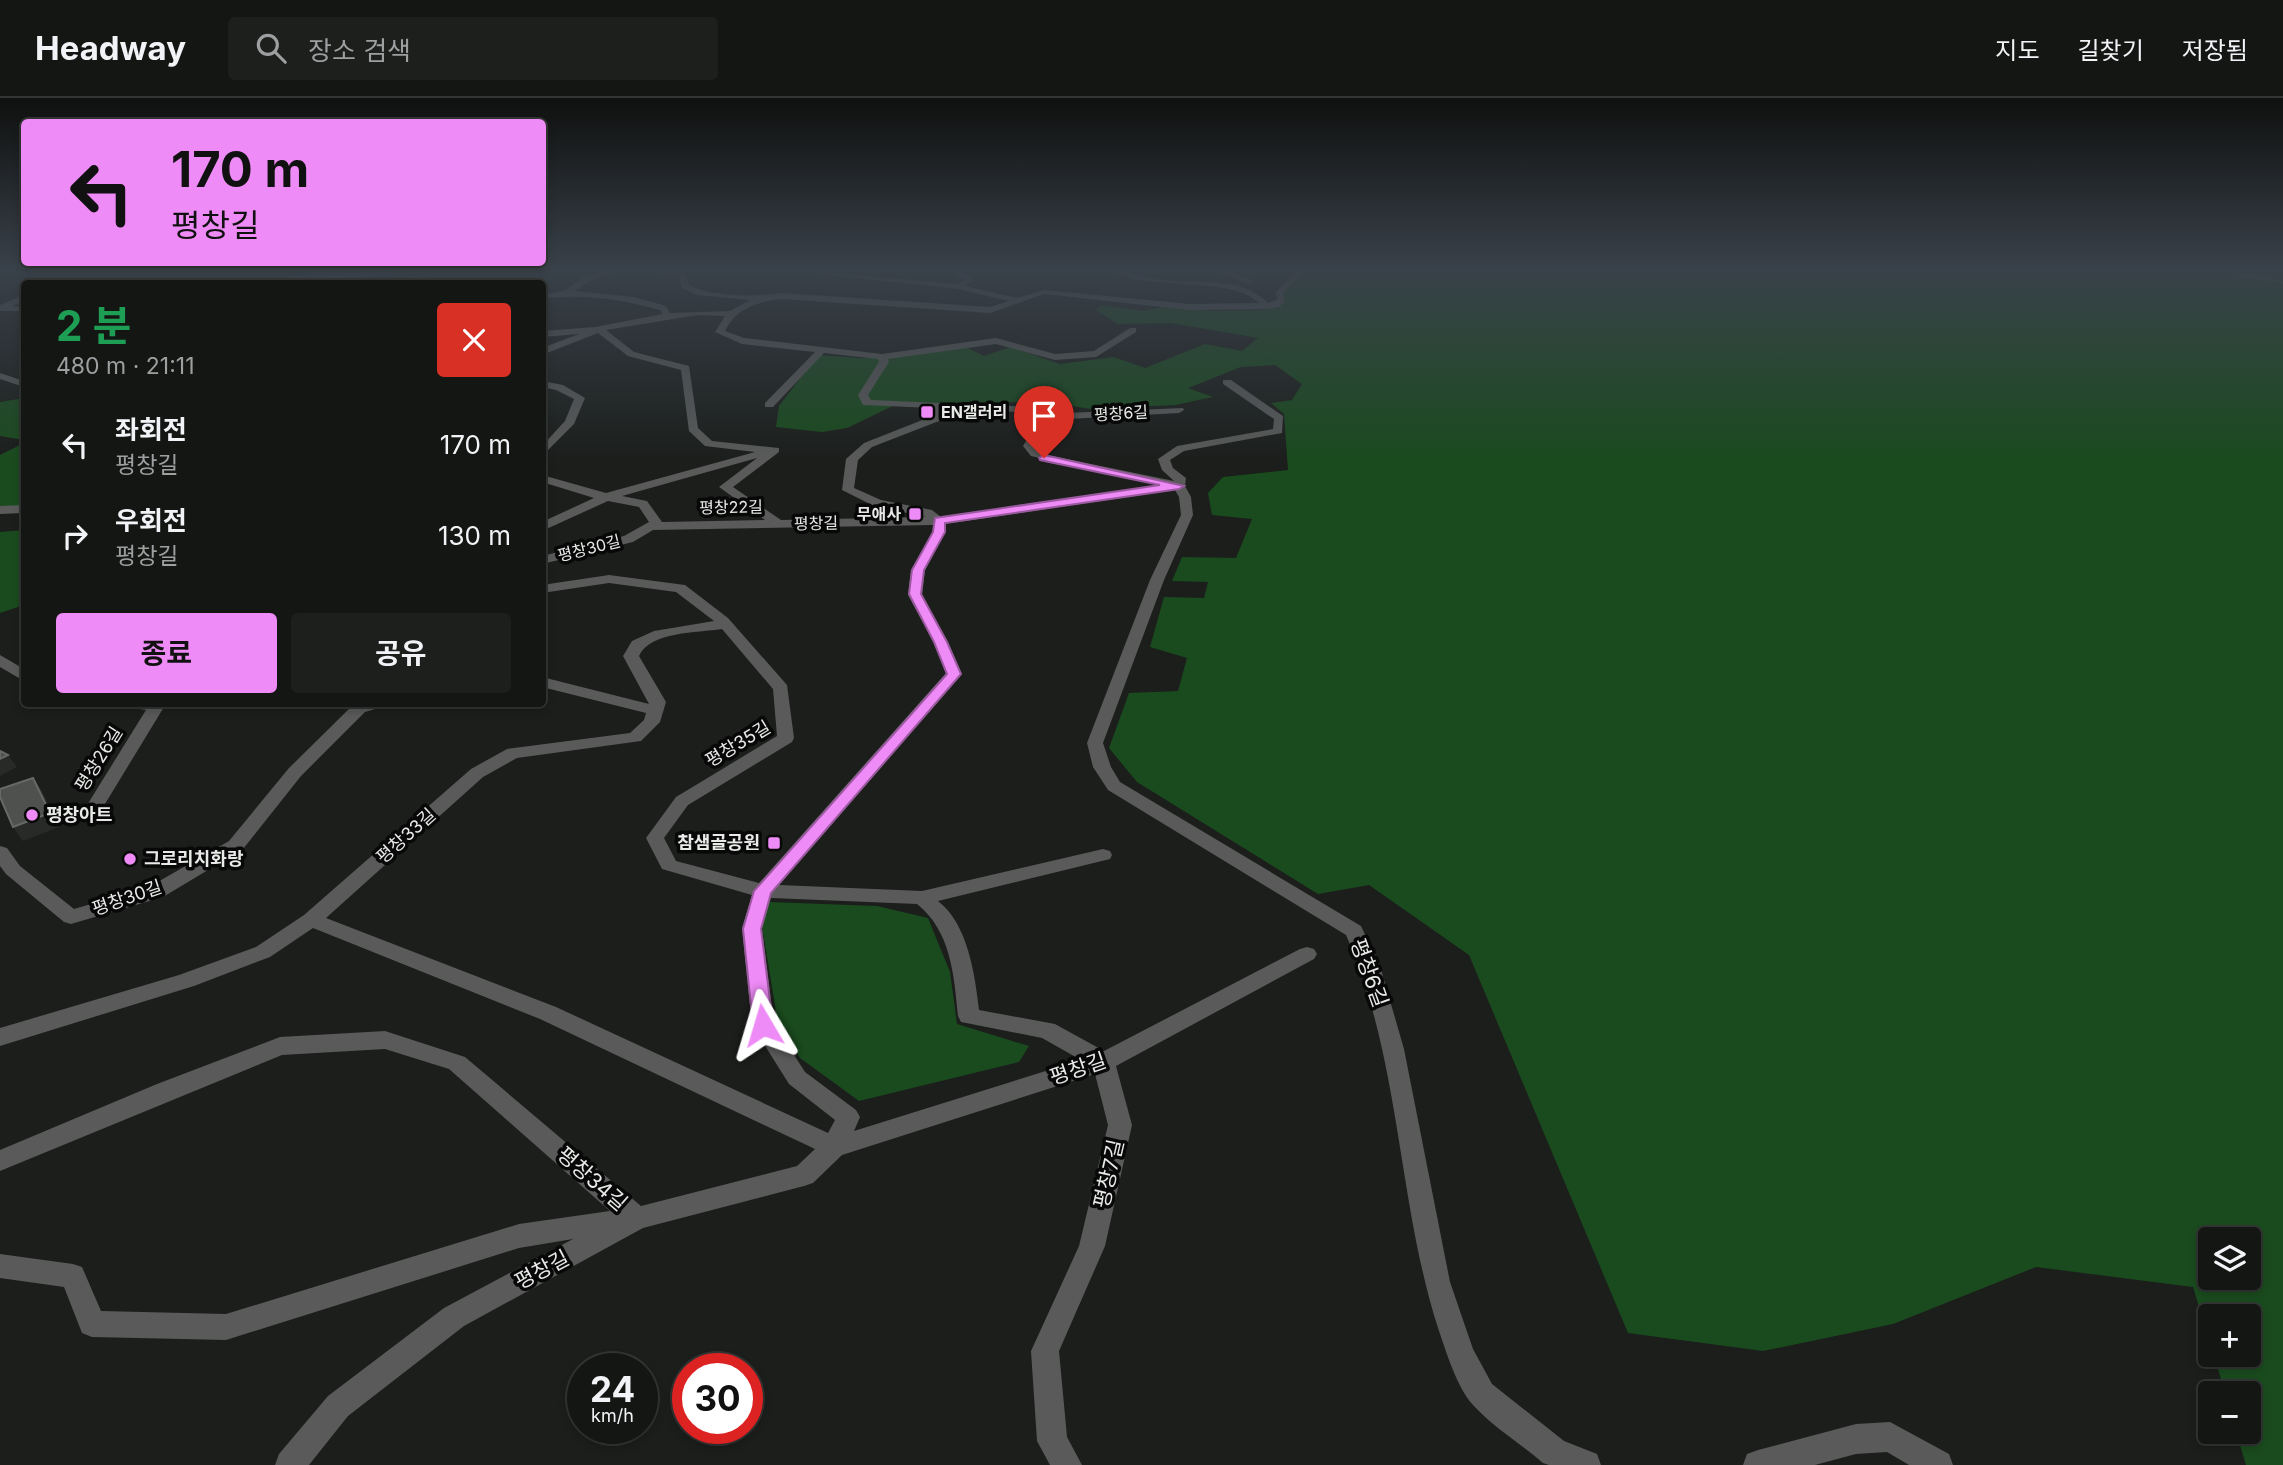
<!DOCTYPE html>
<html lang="ko">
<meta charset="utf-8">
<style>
:root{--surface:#141614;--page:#1d1f1d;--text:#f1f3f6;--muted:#9d9fa0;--line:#333534;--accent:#ef8bf6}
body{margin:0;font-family:Inter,"Noto Sans KR",sans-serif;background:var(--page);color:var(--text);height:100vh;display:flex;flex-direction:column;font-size:26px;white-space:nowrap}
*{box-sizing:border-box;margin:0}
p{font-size:23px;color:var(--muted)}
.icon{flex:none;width:38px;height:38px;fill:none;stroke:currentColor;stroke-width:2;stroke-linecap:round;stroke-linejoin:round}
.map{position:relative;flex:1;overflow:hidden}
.drawer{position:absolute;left:21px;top:182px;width:525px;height:427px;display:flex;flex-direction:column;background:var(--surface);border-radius:7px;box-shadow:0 4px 10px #0003,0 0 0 2px var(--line)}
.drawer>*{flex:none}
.guide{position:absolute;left:21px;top:21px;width:525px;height:147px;border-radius:7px;box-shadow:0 4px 10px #0003,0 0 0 2px var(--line);background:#ef8bf6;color:#111;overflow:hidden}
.controls{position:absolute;left:2198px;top:1129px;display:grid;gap:14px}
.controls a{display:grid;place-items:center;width:63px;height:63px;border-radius:7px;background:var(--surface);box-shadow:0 4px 10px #0003,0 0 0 2px var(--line);font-size:35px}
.speed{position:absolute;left:567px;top:1255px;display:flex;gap:14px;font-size:35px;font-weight:700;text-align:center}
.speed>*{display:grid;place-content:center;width:91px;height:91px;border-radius:50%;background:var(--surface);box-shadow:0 4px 10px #0003,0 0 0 2px var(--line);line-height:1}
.speed small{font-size:18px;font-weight:400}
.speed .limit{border:10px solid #d22;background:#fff;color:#111}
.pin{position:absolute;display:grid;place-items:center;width:60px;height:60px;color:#fff;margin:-72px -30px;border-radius:50% 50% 50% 0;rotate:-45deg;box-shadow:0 0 7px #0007}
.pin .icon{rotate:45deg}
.me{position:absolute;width:77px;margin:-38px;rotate:353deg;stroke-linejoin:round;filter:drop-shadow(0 0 5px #0008)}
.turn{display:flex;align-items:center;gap:24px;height:147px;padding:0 35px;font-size:32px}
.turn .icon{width:91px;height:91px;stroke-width:2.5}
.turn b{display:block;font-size:49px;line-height:60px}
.round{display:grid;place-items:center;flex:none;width:74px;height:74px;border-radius:7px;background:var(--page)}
.head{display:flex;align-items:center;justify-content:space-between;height:119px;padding:0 35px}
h1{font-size:42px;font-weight:700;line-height:52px;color:#1e9e55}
.primary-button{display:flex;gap:14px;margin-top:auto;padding:14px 35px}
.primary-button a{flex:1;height:80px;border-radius:7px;background:var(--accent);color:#111;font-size:28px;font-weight:700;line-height:80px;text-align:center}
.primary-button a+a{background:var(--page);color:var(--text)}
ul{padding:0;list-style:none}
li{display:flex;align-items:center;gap:21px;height:91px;padding:0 35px}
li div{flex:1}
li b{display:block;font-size:26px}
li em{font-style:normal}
header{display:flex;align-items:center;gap:42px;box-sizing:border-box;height:98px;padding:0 35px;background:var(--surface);border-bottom:2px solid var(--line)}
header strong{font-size:33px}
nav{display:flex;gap:38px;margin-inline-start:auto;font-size:24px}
.search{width:490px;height:63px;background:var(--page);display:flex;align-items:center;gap:18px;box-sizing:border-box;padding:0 24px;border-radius:7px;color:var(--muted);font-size:26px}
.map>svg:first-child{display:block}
.green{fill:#1a4b1e;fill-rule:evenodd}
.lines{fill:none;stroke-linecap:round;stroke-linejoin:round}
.stream{stroke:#346d37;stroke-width:3.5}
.minor{fill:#595a59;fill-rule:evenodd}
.shaded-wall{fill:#282a28}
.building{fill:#4f514f;stroke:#676967;stroke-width:2}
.route{fill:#ef8bf6;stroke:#9b5aa0;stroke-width:2}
.poi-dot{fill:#ef8bf6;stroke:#070807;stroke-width:2.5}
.labels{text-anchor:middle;stroke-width:7;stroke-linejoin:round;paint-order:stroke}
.far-poi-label{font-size:16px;font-weight:bold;fill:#e8eae8;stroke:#070807;text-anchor:start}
.far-street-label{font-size:16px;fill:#e8eae8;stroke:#070807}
.street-label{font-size:18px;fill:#e8eae8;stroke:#070807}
.poi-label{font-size:18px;font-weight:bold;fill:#e8eae8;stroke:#070807;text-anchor:start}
.near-street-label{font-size:21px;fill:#e8eae8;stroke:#070807}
</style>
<header>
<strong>Headway</strong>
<div class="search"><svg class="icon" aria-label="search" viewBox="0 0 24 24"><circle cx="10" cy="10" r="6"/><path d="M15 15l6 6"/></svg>장소 검색</div>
<nav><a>지도</a><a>길찾기</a><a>저장됨</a></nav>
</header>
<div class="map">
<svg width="2283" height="1367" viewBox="0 0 2283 1367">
<rect width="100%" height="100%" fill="#1b1e1b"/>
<g class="green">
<path d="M 1307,172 L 2283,172 L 2283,1367 L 2246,1367 L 2236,1334 L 2249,1334 L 2249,1295 L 2225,1295 L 2214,1257 L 2249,1256 L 2249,1218 L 2210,1218 L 2210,1246 L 2193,1189 L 2036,1169 L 1893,1226 L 1763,1253 L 1628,1235 L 1469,857 L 1369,787 L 1318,796 L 1137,684 L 1109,650 L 1129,595 L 1178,593 L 1187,560 L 1150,549 L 1164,499 L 1204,500 L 1208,484 L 1172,483 L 1182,459 L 1236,460 L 1252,421 L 1212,417 L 1208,395 L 1223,379 L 1288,372 L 1284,316 L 1271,305 L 1292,302 L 1302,286 L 1275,267 L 1241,269 L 1188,290 L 1213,299 L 1175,307 L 1091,311 L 1046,304 L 899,305 L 847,330 L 822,334 L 776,329 L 779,308 L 818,257 L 860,260 L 906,258 L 966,249 L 984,258 L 1011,249 L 1060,266 L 1114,259 L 1145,270 L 1205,246 L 1242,253 L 1258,240 L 1171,225 L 1118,226 L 1096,212 L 1101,207 L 1143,213 L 1162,209 L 1216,213 L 1264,212 L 1277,209 L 1284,198 L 1281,196 ZM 2210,1141 L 2249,1141 L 2249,1180 L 2210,1180 Z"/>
<polygon points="24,300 24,342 0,338 0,304"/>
<polygon points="24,345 24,410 0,411 0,357"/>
<polygon points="24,432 24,507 0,515 0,434"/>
<polygon points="769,804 877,808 928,820 950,874 957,926 1029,948 1019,964 859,1003 800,960 777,920 762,828"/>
</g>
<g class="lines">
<polyline class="stream" points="2213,172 2283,184"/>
<g class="minor">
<polygon points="406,172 472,172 252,186 303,177"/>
<path d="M 604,172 L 623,172 L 594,181 L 574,193 L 634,199 L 666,208 L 670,215 L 730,213 L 750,202 L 697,197 L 682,190 L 679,179 L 646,172 L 686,175 L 689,187 C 710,199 757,199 781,195 L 990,209 L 1009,203 L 958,191 L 819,176 L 823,174 L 957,186 L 964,182 L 950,172 L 960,172 L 974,182 L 965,188 L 1017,200 L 1044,192 L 1190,206 L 1259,205 C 1234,178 1148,194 1107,172 C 1126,172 1143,179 1162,182 C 1197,186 1241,177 1268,205 L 1278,201 L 1275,195 L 1297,172 L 1306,172 L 1283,195 L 1285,204 L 1279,209 L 1267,211 L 1190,212 L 1044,196 L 990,215 L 781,201 C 757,204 736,210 725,233 L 744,240 L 882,256 L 996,240 L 1055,256 L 1094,253 L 1130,230 L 1136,230 L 1136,234 L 1096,259 L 1055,262 L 996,246 L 888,261 L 889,264 L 868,297 L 871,302 L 1059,310 L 1066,315 L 1183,310 L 1184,312 L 1179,315 L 1068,321 L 1038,342 L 1035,348 L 1047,357 L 1174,383 L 1162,372 L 1158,361 L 1177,348 L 1273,331 L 1274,321 L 1223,286 L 1223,282 L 1231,282 L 1283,318 L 1282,335 L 1184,353 L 1170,362 L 1173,370 L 1186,380 L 1185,388 L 1191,399 L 1193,417 L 1164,482 L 1103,645 L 1111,669 L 1120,684 L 1361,828 L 1380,868 L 1404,951 L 1450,1184 L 1473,1251 L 1492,1286 L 1564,1343 L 1597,1356 L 1601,1367 L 1549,1367 L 1543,1365 C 1521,1346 1493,1329 1473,1307 C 1457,1290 1446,1253 1438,1230 C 1397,1102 1401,961 1346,837 L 1108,692 L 1093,669 L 1087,645 L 1150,482 L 1181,417 L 1179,399 L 1175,392 L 945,426 L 945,434 L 925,472 L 922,497 L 948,544 L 962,576 L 779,787 L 922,793 L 1103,751 L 1110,753 L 1112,757 L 1110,761 L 938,803 C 968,826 975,877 979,912 L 1055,926 L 1104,953 L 1300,851 L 1307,849 L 1314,851 L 1317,856 L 1314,861 L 1116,968 L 1132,1027 L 1105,1148 L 1059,1253 L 1067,1339 L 1082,1367 L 1050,1367 L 1037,1343 L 1031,1253 L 1079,1148 L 1108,1027 L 1095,976 L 842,1057 L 813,1085 L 804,1088 L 643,1130 L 464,1228 L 348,1318 L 309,1367 L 275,1367 L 279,1356 L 328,1298 L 444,1210 L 573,1141 L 519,1150 L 226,1242 L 92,1239 L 82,1235 L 64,1189 L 0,1180 L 0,1156 L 73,1166 L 82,1169 L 101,1213 L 226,1216 L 519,1126 L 610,1113 L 449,971 L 385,951 L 282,957 L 0,1073 L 0,1052 L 157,986 L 280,939 L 385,933 L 465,959 L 641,1108 L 797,1068 L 815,1051 L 540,921 L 313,830 L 270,859 L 194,888 L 0,948 L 0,930 L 179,877 L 256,849 L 304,817 L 471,671 L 507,651 L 630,635 L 644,622 L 646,615 L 542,589 L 542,579 L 649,606 L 623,558 L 632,543 L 654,533 L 714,523 L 676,494 L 609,485 L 542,495 L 542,487 L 609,477 L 685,487 L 728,520 L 787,587 L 794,640 L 792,644 L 688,707 L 664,740 L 676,763 L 759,785 L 946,575 L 934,544 L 908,497 L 911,472 L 933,434 L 933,427 L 653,432 L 633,444 L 542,466 L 542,458 L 624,438 L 649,424 L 639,409 L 608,403 L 542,433 L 542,424 L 594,400 L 542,384 L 542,377 L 606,395 L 755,354 L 705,348 L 689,333 L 681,272 L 628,258 L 598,235 L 542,257 L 542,250 L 579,236 L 542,239 L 542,233 L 595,229 L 663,216 L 660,212 C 622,201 581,195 542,201 L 542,196 L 564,193 L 582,180 ZM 698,217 L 725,218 L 715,234 L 742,246 L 815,254 L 765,305 L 765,309 L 773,309 L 824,255 L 878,261 L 879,264 L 858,297 L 863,307 L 933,310 L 930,319 L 864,345 L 846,361 L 842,392 L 874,408 L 926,419 L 781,422 L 733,389 L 779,354 L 779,350 L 712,343 L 698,330 L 689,268 L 634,254 L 606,232 ZM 944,310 L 1056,316 L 1058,321 L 1029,338 L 1023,348 L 1031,358 L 1159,387 L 941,419 L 932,412 L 881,402 L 854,390 L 858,362 L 872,349 L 939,323 ZM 757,360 L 719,389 L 765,422 L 662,424 L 647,403 L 622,398 ZM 722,531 L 773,591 L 777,638 L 676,699 L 646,740 L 662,771 L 752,797 L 742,830 L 752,927 L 789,986 L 835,1022 L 828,1035 L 556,909 L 326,820 L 483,679 L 517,660 L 641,643 L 660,624 L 666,604 L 639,558 C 651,533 697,535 722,531 ZM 771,800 L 917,806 C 951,833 954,877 958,918 L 961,924 L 1042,940 L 1081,962 L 854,1033 L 860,1019 L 856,1012 L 805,974 L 774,926 L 762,830 Z"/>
<polygon points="1215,172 1227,172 1255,184 1248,186"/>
<polygon points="24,197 24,203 12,208 24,209 24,213 0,213 0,207"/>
<polygon points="0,275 24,283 24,289 0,281"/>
<polygon points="542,283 563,287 585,300 574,326 542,358 542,348 565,323 574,301 556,292 542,289"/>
<polygon points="24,407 24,415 0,416 0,408"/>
<polygon points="0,557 24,571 24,583 0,569"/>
<polygon points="125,606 161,606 164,609 94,724 82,724 79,720 146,612 127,609"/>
<polygon points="384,606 382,609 365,614 301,678 243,751 163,799 71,826 64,824 6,776 0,768 0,748 7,750 20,768 74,811 149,789 229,743 289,670 353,607"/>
<polygon points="1890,1324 1949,1356 1953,1367 1909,1367 1887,1354 1856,1356 1815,1367 1743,1367 1747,1356 1758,1352 1856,1326"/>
</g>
</g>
<g class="shaded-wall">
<polygon points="8,657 17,669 0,678 0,661"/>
<polygon points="33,680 42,693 59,729 23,743 13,729"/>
</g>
<g class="building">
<polygon points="0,653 8,657 0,661"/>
<polygon points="33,680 50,715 13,729 0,699 0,691"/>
</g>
<linearGradient id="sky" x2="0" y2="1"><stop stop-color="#0f100f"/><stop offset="0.47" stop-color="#39414a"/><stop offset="1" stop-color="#39414a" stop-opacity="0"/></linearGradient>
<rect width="2283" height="364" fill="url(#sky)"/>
<polygon class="route" points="1044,357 1184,388 1179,391 945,425 945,434 924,472 921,496 947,544 961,576 771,795 761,831 773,927 770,932 763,934 756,932 753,927 743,831 754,793 947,576 934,544 909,496 912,472 933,434 935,420 1160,387 1040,362 1039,360"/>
<g class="poi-dot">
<rect x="920" y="307" width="14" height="14" rx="3.5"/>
<rect x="908" y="409" width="14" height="14" rx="3.5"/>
<circle cx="32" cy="717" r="7"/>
<rect x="767" y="738" width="14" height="14" rx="3.5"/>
<circle cx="130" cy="761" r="7"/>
</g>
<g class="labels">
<g class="far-poi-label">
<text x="941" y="320">EN갤러리</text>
<text x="901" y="422" text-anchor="end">무애사</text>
</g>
<g class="far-street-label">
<text transform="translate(1121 315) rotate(-3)" y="6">평창6길</text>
<text transform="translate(731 409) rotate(-1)" y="6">평창22길</text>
<text transform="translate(816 425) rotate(-1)" y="6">평창길</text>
<text transform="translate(589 450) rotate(-14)" y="6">평창30길</text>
</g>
<g class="street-label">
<text transform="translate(738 646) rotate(-31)" y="6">평창35길</text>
<text transform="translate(99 661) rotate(-58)" y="6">평창26길</text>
<text transform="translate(406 738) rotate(-42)" y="6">평창33길</text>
<text transform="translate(127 800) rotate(-19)" y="6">평창30길</text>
</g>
<g class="poi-label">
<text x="46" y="723">평창아트</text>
<text x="760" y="751" text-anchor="end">참샘골공원</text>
<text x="144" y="767">그로리치화랑</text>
</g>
<g class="near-street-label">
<text transform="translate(1369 875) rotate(70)" y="7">평창6길</text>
<text transform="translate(1078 971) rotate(-19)" y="7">평창길</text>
<text transform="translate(1109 1076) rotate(-77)" y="7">평창7길</text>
<text transform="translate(592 1081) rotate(41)" y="7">평창34길</text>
<text transform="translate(542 1172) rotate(-28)" y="7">평창길</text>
</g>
</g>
</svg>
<div class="controls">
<a><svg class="icon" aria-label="layers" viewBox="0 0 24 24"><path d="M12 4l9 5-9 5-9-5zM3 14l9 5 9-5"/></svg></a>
<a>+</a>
<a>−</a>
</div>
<div class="speed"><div>24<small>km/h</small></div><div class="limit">30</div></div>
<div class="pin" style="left:1044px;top:360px;background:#d93025"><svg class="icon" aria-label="arrive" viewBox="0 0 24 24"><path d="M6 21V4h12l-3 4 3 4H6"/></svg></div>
<svg class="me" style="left:763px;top:927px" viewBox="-20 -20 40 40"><path d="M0-17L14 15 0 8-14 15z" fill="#ef8bf6" stroke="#fff" stroke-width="4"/></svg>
<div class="guide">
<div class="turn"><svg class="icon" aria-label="left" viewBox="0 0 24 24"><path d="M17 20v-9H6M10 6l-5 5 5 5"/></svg><div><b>170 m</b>평창길</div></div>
</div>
<section class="drawer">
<div class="head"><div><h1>2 분</h1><p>480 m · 21:11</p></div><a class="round" style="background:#d93025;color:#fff"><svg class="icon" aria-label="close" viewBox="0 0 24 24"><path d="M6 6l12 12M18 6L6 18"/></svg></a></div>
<ul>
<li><svg class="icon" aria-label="left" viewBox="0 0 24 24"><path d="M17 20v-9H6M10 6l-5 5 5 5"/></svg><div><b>좌회전</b><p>평창길</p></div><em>170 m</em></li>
<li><svg class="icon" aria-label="right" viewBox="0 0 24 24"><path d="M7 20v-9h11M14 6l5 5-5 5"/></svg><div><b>우회전</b><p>평창길</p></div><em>130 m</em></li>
</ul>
<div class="primary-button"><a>종료</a><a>공유</a></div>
</section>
</div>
